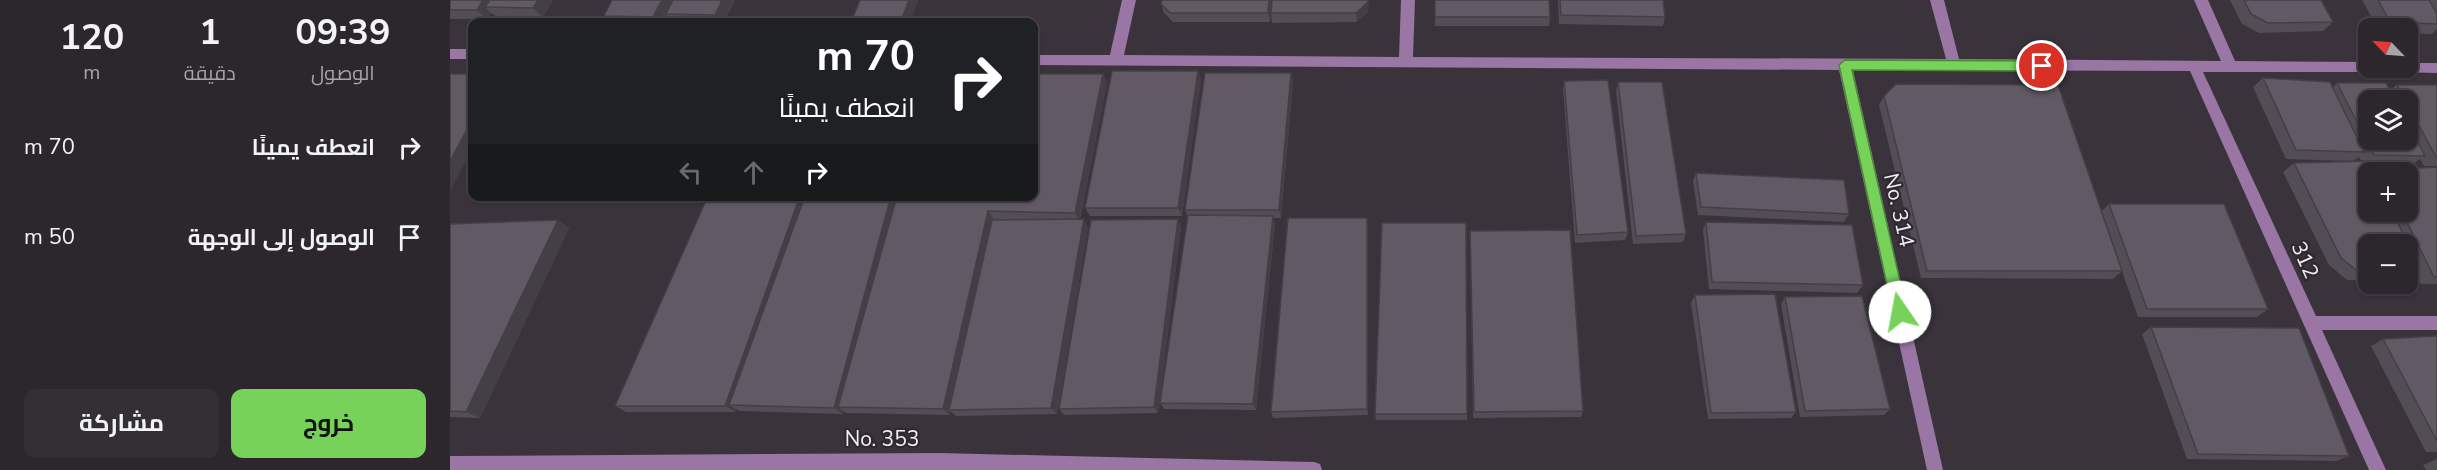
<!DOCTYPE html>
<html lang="ar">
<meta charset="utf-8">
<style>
:root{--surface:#2c262d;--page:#342e35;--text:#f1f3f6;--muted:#a6a5aa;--line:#484349;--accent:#77d25a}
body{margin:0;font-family:"Nunito Sans",Cairo,sans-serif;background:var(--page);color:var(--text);direction:rtl;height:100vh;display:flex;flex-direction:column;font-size:22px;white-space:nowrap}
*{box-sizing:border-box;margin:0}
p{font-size:20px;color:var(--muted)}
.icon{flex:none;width:33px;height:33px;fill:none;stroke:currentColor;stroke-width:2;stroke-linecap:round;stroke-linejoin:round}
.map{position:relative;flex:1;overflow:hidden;direction:ltr}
.drawer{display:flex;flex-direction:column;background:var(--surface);width:450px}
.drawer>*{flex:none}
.hud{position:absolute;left:18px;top:18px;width:570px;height:183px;border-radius:12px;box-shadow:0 2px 4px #0004,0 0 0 2px var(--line);direction:rtl;background:#202124;color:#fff;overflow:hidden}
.needle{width:39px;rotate:295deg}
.controls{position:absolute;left:1908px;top:18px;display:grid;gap:12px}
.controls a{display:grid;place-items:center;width:60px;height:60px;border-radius:12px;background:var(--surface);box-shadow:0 2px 4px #0004,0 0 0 2px var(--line);font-size:30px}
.pin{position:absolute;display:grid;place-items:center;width:51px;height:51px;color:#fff;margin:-26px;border:3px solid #fff;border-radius:50%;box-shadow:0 2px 6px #0007}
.me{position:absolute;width:66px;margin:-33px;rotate:348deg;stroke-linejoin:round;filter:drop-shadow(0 0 4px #0008)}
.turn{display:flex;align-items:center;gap:21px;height:126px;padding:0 24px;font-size:27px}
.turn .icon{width:78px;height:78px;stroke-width:2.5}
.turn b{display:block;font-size:42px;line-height:51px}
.lanes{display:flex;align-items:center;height:57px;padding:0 24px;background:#0003;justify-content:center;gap:30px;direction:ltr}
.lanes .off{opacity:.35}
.eta{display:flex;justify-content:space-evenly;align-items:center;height:102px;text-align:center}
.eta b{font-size:36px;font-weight:700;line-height:42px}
.cta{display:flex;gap:12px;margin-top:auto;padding:12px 24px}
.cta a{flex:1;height:69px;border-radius:12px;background:var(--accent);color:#111;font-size:24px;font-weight:700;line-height:69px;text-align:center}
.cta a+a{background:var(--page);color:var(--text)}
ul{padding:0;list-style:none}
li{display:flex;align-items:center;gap:18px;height:90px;padding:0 24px}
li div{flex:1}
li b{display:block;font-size:22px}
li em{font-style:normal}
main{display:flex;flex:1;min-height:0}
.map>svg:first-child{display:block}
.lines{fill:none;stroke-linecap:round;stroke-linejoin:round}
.minor{fill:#9976a3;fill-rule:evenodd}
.wall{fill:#534d56;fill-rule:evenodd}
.shaded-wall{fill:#443f46}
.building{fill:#615a64;stroke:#443f46;stroke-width:1.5}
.route{fill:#77d25a;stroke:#4d883a;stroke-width:1.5}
.labels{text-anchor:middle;stroke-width:4.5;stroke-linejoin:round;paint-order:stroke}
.street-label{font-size:21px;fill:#f2eef4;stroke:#2f2931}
</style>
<main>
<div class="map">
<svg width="1987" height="470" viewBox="0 0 1987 470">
<rect width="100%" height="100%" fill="#3a333c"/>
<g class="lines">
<g class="minor">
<polygon points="672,0 686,0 674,55 949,57 951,0 965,0 963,57 1496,59 1480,0 1494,0 1509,59 1771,61 1744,0 1758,0 1785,61 1918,62 1918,68 1925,68 1918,72 1753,72 1866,316 1987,316 1987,330 1872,330 1936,470 1919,470 1740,71 1403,70 1493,470 1477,470 1389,70 584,65 584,55 660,55"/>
<rect x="0" y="49" width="22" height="10"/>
<polygon points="1958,63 1987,63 1987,73 1946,72 1944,68 1958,68"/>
<polygon points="490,453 864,462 870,464 872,470 0,470 0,456"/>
</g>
</g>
<g class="wall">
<polygon points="0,0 103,0 93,17 46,16 41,13 37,19 0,19"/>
<polygon points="285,0 274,22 223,22 217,16 214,22 160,22 154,16"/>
<polygon points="468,0 460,22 407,22 403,17"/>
<polygon points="985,0 1100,17 1099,26 985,26"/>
<polygon points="1108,0 1213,0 1215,17 1213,26 1109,24"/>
<polygon points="1780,0 1871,0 1883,22 1873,31 1809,33 1792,24"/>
<polygon points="1912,0 1987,0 1987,29 1982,34 1958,33 1958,28 1928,28"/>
<polygon points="711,4 918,12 907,22 822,23 821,13 820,22 723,22 714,13"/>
<polygon points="748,71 751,80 732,216 640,216 635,208"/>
<polygon points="841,73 843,82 831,218 823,218 825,224 806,410 714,409 710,403 738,217 735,210"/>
<path d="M 653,74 L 657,83 L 630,219 L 638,227 L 607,414 L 506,416 L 500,411 L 500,415 L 396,413 L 393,411 L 393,414 L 289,411 L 286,409 L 285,412 L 176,412 L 165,406 ZM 544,219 L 568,220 L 543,220 Z"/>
<path d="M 1813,78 L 1883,87 L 1887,83 L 1940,90 L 1947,85 L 1987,85 L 1987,166 L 1974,166 L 1970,159 L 1963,164 L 1922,164 L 1918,212 L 1958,212 L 1958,172 L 1928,172 L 1932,170 L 1987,167 L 1987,284 L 1971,284 L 1966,274 L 1958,280 L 1958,244 L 1918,244 L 1918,280 L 1897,280 L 1879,265 L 1833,172 L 1844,163 L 1912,162 L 1909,157 L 1903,161 L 1836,159 L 1803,87 ZM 1918,100 L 1958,100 L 1958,140 Z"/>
<polygon points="1114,81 1178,232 1175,240 1125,243 1113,89"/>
<polygon points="1168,82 1236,234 1233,242 1183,244 1166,91"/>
<polygon points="1434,96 1651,212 1659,204 1818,309 1807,317 1688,317 1672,271 1663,279 1471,278 1429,105"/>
<polygon points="1246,173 1399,214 1394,222 1248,215 1243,181"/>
<polygon points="728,219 731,227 708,413 614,415 609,409"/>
<polygon points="108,220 119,228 30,418 0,417 0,224"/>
<polygon points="1256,222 1413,285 1407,293 1259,289 1253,230"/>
<polygon points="918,226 918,415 823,418 821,412"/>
<polygon points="1020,231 1133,411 1131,417 1023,418"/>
<polygon points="1245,295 1346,412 1341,418 1258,419 1241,303"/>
<polygon points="1335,297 1440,409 1434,415 1350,417 1331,304"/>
<polygon points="1701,327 1899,456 1886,461 1737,459 1692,334"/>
<polygon points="1987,336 1987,452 1976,452 1921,346 1933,339"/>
<polygon points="925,414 1017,414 1017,420 926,420"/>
<polygon points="1987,459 1987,470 1976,470 1973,465"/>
</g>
<g class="shaded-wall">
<polygon points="33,0 49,0 35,7 41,13 37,19 27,10"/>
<polygon points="88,0 103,0 93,17 83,8"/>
<polygon points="212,0 225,0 216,14 217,16 214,22 209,22 203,17"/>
<polygon points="272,0 285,0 274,22 271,22 265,15"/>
<polygon points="459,0 468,0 460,22 455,22 452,18"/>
<polygon points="819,0 822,0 820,22 818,13"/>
<polygon points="918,0 919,0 918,12 907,22 906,13"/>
<polygon points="748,71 751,80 732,216 728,208"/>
<polygon points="841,73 843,82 831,218 829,210"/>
<polygon points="653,74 657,83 629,221 625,213"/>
<polygon points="22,120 22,150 0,191 0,161"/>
<polygon points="350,196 360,196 279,405 286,409 285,412 275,406"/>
<polygon points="441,196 450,196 388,407 393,411 393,414 384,408"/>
<polygon points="538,211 544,219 501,410 499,410 500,411 500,415 493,409"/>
<polygon points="823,216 825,224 806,410 803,404"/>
<polygon points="917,218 918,226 918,415 917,409"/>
<polygon points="634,219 638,227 607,414 601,408"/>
<polygon points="728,219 731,227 708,413 704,407"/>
<polygon points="108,220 119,228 30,418 16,412"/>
</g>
<g class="building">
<polygon points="0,0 33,0 27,10 0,10"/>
<polygon points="40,0 88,0 83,8 35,7"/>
<polygon points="162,0 212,0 203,17 154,16"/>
<polygon points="223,0 272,0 265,15 216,14"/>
<polygon points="410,0 459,0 452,18 403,17"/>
<polygon points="712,0 819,0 818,13 720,13 711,4"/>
<polygon points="822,0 918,0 918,2 906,13 821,13"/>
<polygon points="985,0 1099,0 1100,17 985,17"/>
<polygon points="1110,0 1213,0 1215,17 1111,15"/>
<polygon points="1794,0 1871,0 1883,22 1818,23 1801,14"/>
<polygon points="1928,0 1979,0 1987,14 1987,24 1940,22"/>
<polygon points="662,71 748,71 728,208 635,208"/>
<polygon points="755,73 841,73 829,210 735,210"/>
<polygon points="0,74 22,74 22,120 0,161"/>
<polygon points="584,74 653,74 625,213 538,211 493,409 388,407 447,196 584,196"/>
<polygon points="1813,78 1880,82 1914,152 1846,150"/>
<polygon points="1158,80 1178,232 1127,235 1114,81"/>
<polygon points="1168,82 1212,82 1236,234 1186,236"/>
<polygon points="1887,83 1936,83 1946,100 1918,100 1918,140 1958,140 1958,123 1975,156 1924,155"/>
<polygon points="1446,84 1608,85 1672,271 1477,271 1434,96"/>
<polygon points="1947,85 1987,85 1987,157 1986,157 1958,105 1958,100 1955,100"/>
<polygon points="1921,161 1926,172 1918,172 1918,212 1943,212 1970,272 1958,272 1958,244 1918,244 1918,272 1909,272 1891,258 1844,163"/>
<polygon points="1987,167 1987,277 1984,277 1952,212 1958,212 1958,172 1933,172 1932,170"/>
<polygon points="1246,173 1394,180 1399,214 1251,207"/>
<polygon points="258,196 350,196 275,406 165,406"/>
<polygon points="355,196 441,196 384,408 279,405"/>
<polygon points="1659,204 1774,204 1818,309 1697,309"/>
<polygon points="738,215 823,216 803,404 710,403"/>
<polygon points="838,218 917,218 917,409 821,412"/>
<polygon points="634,219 601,408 499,410 542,220"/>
<polygon points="728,219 704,407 609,409 641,220"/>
<polygon points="108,220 16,412 0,411 0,224"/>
<polygon points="1256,222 1402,225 1413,285 1262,282"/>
<polygon points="932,223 1016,223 1017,414 925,414"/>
<polygon points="1120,230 1133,411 1024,412 1020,231"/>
<polygon points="1325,294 1346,412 1261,413 1245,295"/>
<polygon points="1412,296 1440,409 1355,411 1335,297"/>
<polygon points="1701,327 1849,328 1899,456 1748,454"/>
<polygon points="1987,336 1987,441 1933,339"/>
</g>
<polygon class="route" points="1395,60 1592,61 1598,66 1592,71 1402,70 1457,312 1450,319 1443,312 1389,65"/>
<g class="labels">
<g class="street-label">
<text transform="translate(1449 210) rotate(77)" y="7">No. 314</text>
<text transform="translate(1855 260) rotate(66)" y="7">312</text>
<text x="432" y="446">No. 353</text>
</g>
</g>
</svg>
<div class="controls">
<a><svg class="needle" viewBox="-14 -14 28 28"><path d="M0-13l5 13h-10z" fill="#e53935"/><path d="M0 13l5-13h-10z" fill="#a6a5aa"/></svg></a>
<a><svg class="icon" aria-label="layers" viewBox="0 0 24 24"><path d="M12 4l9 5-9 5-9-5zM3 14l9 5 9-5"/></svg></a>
<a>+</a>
<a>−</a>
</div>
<div class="pin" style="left:1592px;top:66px;background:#d93025"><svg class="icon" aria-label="arrive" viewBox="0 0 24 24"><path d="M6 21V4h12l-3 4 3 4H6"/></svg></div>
<svg class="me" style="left:1450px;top:312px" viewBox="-20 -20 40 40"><circle r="19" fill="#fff"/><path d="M0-13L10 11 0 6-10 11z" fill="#77d25a"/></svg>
<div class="hud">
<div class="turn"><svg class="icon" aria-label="right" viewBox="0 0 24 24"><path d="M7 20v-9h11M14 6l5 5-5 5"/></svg><div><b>70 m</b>انعطف يمينًا</div></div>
<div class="lanes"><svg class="icon off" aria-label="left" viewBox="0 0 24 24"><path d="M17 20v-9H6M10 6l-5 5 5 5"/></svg><svg class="icon off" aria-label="ahead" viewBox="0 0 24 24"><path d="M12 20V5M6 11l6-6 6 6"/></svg><svg class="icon" aria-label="right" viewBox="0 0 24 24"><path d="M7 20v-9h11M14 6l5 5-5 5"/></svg></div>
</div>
</div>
<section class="drawer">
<div class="eta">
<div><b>09:39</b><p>الوصول</p></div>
<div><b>1</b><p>دقيقة</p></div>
<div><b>120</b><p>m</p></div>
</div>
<ul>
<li><svg class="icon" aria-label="right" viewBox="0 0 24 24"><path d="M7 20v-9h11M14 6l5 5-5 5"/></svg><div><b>انعطف يمينًا</b></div><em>70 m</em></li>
<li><svg class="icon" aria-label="arrive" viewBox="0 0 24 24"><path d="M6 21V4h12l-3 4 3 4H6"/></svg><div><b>الوصول إلى الوجهة</b></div><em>50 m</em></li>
</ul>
<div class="cta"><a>خروج</a><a>مشاركة</a></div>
</section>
</main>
